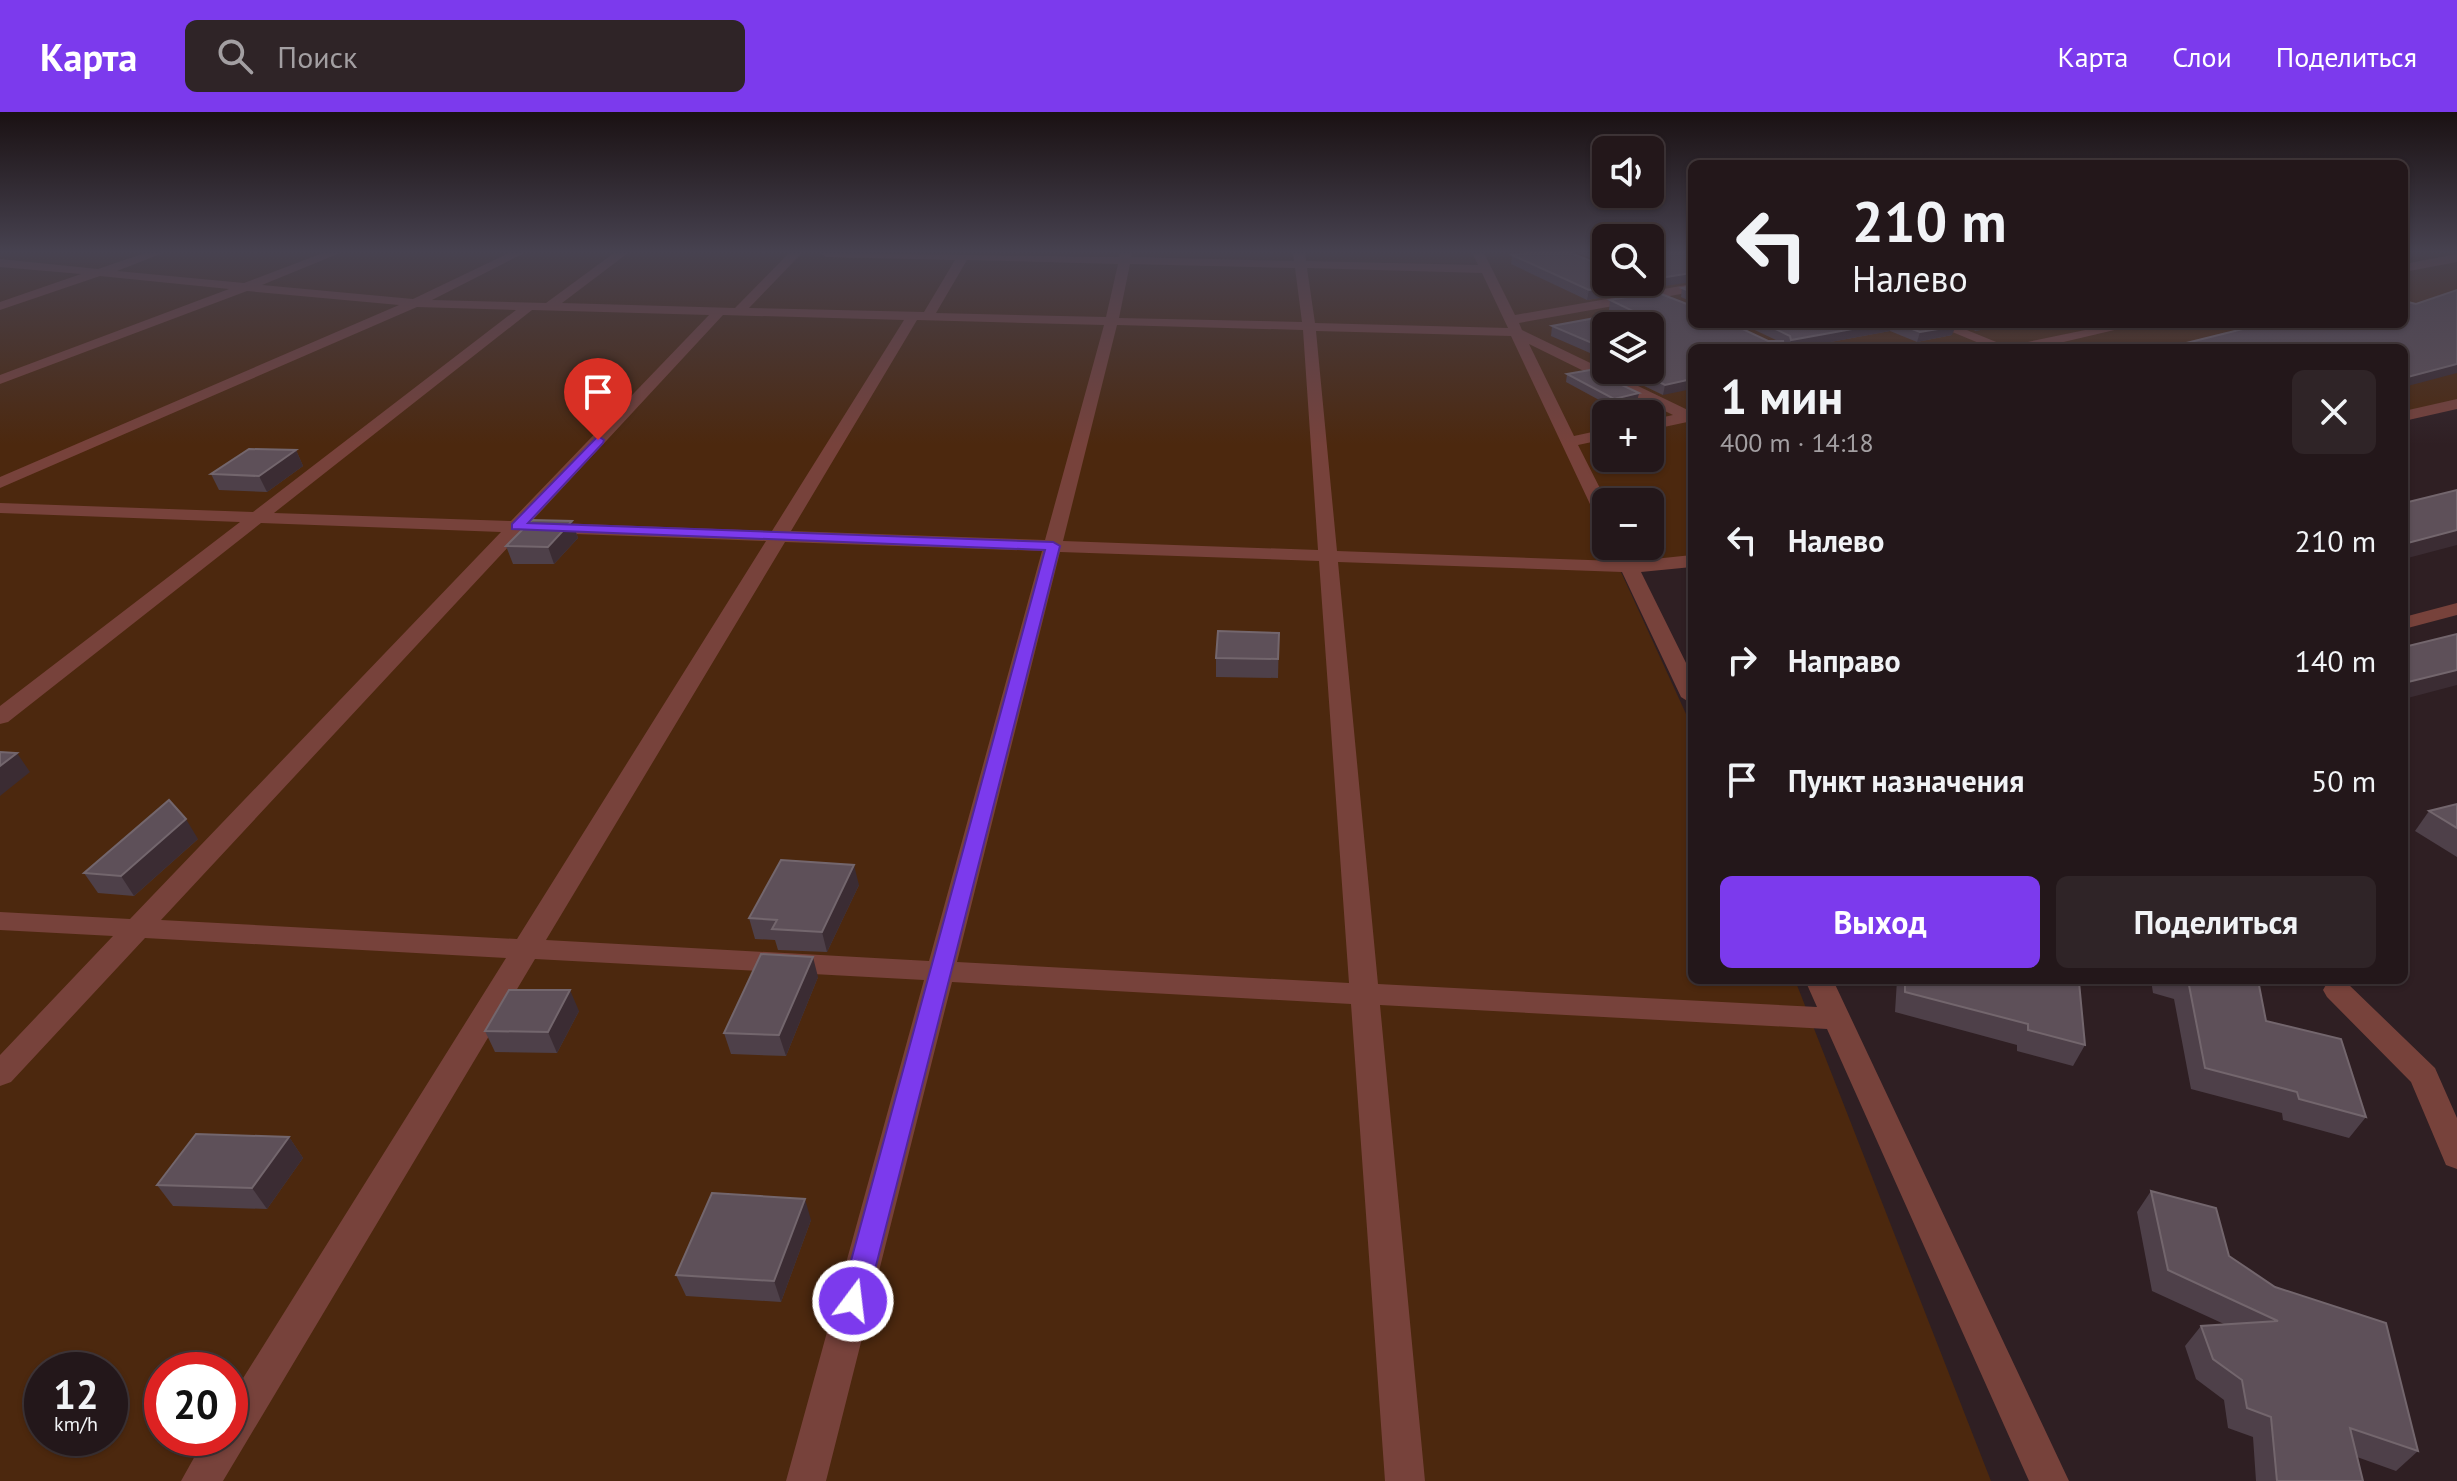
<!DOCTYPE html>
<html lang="ru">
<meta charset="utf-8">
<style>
:root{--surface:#23171a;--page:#2f2427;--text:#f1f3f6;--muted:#a39fa2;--line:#403639;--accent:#7c3aed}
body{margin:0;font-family:"PT Sans",sans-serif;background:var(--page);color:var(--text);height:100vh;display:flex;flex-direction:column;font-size:30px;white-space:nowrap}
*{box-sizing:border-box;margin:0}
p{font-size:26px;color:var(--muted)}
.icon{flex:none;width:44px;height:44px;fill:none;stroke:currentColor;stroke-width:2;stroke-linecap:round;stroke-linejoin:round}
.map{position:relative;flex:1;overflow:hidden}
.details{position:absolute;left:1688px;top:232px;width:720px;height:640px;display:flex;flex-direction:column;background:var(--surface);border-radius:12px;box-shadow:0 2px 6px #0004,0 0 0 2px var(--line)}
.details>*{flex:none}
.top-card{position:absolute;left:1688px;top:48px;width:720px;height:168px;border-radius:12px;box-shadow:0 2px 6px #0004,0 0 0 2px var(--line);background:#23171a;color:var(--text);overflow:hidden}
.fabs{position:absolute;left:1592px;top:24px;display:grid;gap:16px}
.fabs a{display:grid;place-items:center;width:72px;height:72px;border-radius:12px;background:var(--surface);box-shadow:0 2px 6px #0004,0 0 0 2px var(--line);font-size:40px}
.speed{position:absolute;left:24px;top:1240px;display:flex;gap:16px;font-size:40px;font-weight:700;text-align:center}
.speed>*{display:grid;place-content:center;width:104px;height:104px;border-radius:50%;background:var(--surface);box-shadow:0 2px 6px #0004,0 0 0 2px var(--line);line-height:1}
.speed small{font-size:20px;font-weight:400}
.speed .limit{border:12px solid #d22;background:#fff;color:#111}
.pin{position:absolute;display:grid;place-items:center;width:68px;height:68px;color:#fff;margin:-82px -34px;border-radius:50% 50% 50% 0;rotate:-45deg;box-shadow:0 0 8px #0007}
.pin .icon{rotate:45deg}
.me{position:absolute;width:88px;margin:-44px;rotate:15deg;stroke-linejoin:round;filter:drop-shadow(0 0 6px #0008)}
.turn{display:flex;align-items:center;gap:28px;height:168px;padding:0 32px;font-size:36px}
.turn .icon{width:104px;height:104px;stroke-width:2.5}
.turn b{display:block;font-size:56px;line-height:68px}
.round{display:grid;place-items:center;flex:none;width:84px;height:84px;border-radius:12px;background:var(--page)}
.headline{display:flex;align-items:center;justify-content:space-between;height:136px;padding:0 32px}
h1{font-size:48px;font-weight:700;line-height:60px}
.primary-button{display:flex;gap:16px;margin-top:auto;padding:16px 32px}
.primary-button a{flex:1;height:92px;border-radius:12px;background:var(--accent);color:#fff;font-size:32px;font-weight:700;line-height:92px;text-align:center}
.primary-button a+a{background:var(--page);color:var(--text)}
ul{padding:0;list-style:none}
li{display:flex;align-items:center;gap:24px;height:120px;padding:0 32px}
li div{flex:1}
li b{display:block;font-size:30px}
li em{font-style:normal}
header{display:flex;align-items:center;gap:48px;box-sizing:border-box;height:112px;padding:0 40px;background:var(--accent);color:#fff}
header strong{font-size:38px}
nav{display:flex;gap:44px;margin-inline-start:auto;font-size:28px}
.search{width:560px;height:72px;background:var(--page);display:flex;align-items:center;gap:20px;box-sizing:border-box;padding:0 28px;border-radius:12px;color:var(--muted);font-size:30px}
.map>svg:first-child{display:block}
.green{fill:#4c280e;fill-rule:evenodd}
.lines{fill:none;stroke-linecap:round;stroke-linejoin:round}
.minor{fill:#77423b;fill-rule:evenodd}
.wall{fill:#4e4049}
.shaded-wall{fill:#3b2c33}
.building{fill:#5e5059;stroke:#73666d;stroke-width:2}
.route{fill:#7c3aed;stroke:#51269a;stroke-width:2}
</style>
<header>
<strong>Карта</strong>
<div class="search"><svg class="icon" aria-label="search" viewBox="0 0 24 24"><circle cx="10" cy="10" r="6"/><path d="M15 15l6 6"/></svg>Поиск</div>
<nav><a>Карта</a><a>Слои</a><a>Поделиться</a></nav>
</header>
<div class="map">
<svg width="2457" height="1369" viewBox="0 0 2457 1369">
<rect width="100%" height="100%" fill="#2f1f23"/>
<path class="green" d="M 0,141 L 1606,141 L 1606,170 L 1650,170 L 1692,141 L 1692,212 L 2404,212 L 2404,141 L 2457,141 L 2457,292 L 2404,304 L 2404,236 L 1692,236 L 1692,452 L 1621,460 L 1692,615 L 1692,868 L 1795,868 L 1991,1369 L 0,1369 ZM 1606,214 L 1650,214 L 1650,258 L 1606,258 ZM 1606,302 L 1650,302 L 1650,346 L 1606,346 ZM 1606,390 L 1650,390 L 1650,434 L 1606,434 ZM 42,1258 L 110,1258 L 110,1326 L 42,1326 ZM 162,1258 L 230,1258 L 230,1326 L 162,1326 Z"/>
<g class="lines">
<g class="minor">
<path d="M 145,141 L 163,141 L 117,159 L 244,171 L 323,141 L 340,141 L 262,173 L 413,187 L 509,141 L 524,141 L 432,188 L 546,191 L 614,141 L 628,141 L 562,191 L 735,196 L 789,141 L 802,141 L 749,196 L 924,200 L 955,148 L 826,145 L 820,141 L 1119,145 L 1120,141 L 1132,141 L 1131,145 L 1294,149 L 1293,141 L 1305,141 L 1306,149 L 1478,153 L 1473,142 L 1484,141 L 1515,203 L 1692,172 L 1692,180 L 1519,211 L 1522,218 L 1692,300 L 1692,309 L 1650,318 L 1650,308 L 1673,303 L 1529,232 L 1574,324 L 1606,317 L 1606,327 L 1578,333 L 1607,390 L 1606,412 L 1597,407 L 1511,224 L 1316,219 L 1337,439 L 1617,449 L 1610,434 L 1628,434 L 1635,449 L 1692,443 L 1692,455 L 1641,460 L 1692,563 L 1692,592 L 1681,585 L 1622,460 L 1338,450 L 1378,872 L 1817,895 L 1805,868 L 1833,868 L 2069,1369 L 2029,1369 L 1827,917 L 1380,893 L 1425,1369 L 1385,1369 L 1351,892 L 952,870 L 826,1369 L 786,1369 L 924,868 L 535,847 L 223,1369 L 181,1369 L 205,1326 L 230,1326 L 230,1287 L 506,846 L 145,826 L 11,970 L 0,974 L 0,943 L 113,824 L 0,818 L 0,800 L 130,807 L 501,420 L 261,411 L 8,610 L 0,612 L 0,594 L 240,410 L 0,401 L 0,391 L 253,400 L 516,198 L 417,195 L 0,376 L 0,365 L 399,193 L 247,179 L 0,272 L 0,263 L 229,177 L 100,164 L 0,198 L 0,190 L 81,162 L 0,155 L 0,147 L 98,157 ZM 967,148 L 1118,152 L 1106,205 L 936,201 ZM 1130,152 L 1295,156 L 1302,210 L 1119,206 ZM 1307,156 L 1482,161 L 1508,216 L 1315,211 ZM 532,198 L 709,203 L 511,409 L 274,401 ZM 723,203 L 904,208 L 772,419 L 531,410 ZM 917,208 L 1104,213 L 1045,428 L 791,419 ZM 1117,213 L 1303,218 L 1318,438 L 1063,429 ZM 522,420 L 766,429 L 517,827 L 161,808 ZM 785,430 L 1042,439 L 929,849 L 546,828 ZM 1060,440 L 1319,449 L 1349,871 L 957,850 Z"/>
<polygon points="2457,142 2457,150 2404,160 2404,152"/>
<polygon points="1933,212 1952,212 2011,236 1991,236"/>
<polygon points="2114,212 2140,212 2038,236 2011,236 2018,232"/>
<polygon points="2457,287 2457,297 2404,309 2404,299"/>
<polygon points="2457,491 2457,503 2404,517 2404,505"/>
<polygon points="2338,868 2347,871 2435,956 2457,1006 2457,1057 2446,1053 2411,970 2327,885 2323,878 2327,871"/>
</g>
</g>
<g class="wall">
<polygon points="1509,141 1571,141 1636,170 1634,180 1587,188 1511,152 1512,143 1514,143"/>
<polygon points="1579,141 1606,141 1606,153"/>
<polygon points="1650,141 1692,141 1658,175 1647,170 1650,170"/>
<polygon points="1692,174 1692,190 1681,185 1682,176"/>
<polygon points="1610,188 1768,229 1778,229 1742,212 1951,212 1952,223 1917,230 1890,219 1798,236 1788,236 1787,233 1783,231 1692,236 1663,283 1615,260 1616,258 1650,258 1606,214 1606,248 1551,224 1552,214 1618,202 1609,198"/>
<polygon points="1960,212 2007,212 1976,219"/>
<polygon points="1567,262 1639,281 1637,289 1612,295 1566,270"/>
<polygon points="296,338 303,354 267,380 219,378 211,362"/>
<polygon points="572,409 578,426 554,452 513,452 506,434"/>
<polygon points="1279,521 1278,566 1216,565 1216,546"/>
<polygon points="2457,692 2457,745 2415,719 2429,699"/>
<polygon points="198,727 134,784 98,781 84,761"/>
<polygon points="859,773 827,840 778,838 775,828 755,827 749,806"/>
<polygon points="818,865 786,944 731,942 724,921"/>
<polygon points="1897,868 2071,868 2085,933 2073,954 2017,939 2017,933 1895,900"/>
<polygon points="2151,868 2258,868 2266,909 2366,1005 2349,1026 2283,1008 2282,1001 2191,977 2174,887 2153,881"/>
<polygon points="579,899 557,941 495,940 485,919"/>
<polygon points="289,1025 303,1046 267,1097 173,1094 157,1073"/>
<polygon points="2151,1079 2229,1144 2418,1339 2396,1359 2357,1345 2363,1369 2256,1369 2253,1325 2228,1316 2224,1288 2196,1267 2185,1234 2201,1214 2224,1212 2152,1179 2137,1100"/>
<polygon points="811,1108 781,1190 686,1184 676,1163"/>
</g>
<g class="shaded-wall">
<polygon points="1692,161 1692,170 1658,175 1660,166"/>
<polygon points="1636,170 1634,180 1587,188 1589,178"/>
<polygon points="1880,212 1892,212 1890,219 1798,236 1789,236 1791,228"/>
<polygon points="1979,212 2007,212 1976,219"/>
<polygon points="1956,214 1952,223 1917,230 1920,220"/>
<polygon points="1784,229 1782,236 1751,236 1752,235"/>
<polygon points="2457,252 2457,261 2404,275 2404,266"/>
<polygon points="1692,267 1692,277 1663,283 1665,273"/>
<polygon points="1639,281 1637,289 1612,295 1614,287"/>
<polygon points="296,338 303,354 267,380 259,364"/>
<polygon points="572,409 578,426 554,452 548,435"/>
<polygon points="2457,418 2457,433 2404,447 2404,432"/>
<polygon points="2457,558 2457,573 2404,587 2404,571"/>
<polygon points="17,641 30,660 0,684 0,654"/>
<polygon points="186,707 198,727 134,784 121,764"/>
<polygon points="854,753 859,773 827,840 822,820"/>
<polygon points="813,845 818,865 786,944 779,923"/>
<polygon points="570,878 579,899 557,941 548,920"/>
<polygon points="289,1025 303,1046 267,1097 252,1076"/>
<polygon points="805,1087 811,1108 781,1190 774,1169"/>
</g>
<g class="building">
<polygon points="1526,141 1571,141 1606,155 1606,170 1636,170 1589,178 1512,143"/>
<polygon points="1650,141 1692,141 1692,161 1660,166 1650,162"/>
<polygon points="1692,174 1692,180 1682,176"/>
<polygon points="2457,178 2457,252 2404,266 2404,236 2166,236 2263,212 2404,212 2404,189 2416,192"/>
<polygon points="1656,180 1692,194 1692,212 1732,212 1768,229 1784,229 1752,235 1754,236 1692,236 1692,267 1665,273 1635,258 1650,258 1650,214 1606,214 1606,237 1552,214 1633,199 1610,188"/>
<polygon points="1765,212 1880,212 1791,228 1790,224"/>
<polygon points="1899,212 1951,212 1956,214 1920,220"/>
<polygon points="1590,258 1639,281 1614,287 1567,262"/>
<polygon points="249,337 296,338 259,364 211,362"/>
<polygon points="2457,378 2457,418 2404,432 2404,391"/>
<polygon points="532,408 572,409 548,435 506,434"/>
<polygon points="1218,519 1279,521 1278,547 1216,546"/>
<polygon points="2457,522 2457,558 2404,571 2404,535"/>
<polygon points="0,640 17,641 0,654"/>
<polygon points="169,688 186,707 121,764 84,761"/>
<polygon points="2457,692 2457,716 2429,699"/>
<polygon points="781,748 854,753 822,820 772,817 777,808 749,806"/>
<polygon points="761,842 813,845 779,923 724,921"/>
<polygon points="1905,868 2071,868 2079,870 2085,933 2028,918 2028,912 1905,880"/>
<polygon points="2188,868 2258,868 2266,909 2341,927 2366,1005 2299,987 2297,980 2205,956"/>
<polygon points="509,878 570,878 548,920 485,919"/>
<polygon points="196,1022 289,1025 252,1076 157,1073"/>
<polygon points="2151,1079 2216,1096 2229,1144 2275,1175 2386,1211 2418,1339 2350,1316 2363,1369 2277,1369 2271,1305 2247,1296 2242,1268 2213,1247 2201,1214 2278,1209 2168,1158"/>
<polygon points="712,1081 805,1087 774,1169 676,1163"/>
</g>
<linearGradient id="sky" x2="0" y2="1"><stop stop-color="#1a1113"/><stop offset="0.42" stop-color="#474250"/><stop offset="1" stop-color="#474250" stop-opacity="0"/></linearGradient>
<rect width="2457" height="333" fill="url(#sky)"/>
<polygon class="route" points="598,324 604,328 603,331 528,411 1053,430 1060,434 867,1189 863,1198 853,1201 844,1198 840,1189 1045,438 512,417 512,412"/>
</svg>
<div class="fabs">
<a><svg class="icon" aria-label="sound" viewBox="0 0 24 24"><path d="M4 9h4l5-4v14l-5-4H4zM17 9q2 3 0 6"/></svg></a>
<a><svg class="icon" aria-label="search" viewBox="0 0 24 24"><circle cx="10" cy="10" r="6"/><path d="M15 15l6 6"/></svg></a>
<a><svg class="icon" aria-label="layers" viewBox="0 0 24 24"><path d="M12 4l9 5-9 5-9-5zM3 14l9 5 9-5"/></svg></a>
<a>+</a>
<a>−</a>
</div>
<div class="speed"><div>12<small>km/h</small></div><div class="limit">20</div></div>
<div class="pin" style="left:598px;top:328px;background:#d93025"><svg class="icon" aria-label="arrive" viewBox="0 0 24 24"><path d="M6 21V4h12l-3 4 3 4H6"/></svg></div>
<svg class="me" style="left:853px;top:1189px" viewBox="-20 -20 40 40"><circle r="17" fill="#7c3aed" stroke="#fff" stroke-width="3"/><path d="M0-11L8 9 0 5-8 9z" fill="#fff"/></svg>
<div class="top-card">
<div class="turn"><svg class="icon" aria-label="left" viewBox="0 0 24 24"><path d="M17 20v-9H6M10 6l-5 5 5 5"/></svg><div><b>210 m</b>Налево</div></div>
</div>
<section class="details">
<div class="headline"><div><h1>1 мин</h1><p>400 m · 14:18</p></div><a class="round"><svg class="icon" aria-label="close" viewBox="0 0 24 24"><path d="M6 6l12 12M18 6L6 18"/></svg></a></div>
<ul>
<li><svg class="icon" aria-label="left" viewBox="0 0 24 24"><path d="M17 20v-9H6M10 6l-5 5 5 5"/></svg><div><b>Налево</b></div><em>210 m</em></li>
<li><svg class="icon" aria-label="right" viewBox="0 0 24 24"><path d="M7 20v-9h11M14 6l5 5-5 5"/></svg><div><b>Направо</b></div><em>140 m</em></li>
<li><svg class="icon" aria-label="arrive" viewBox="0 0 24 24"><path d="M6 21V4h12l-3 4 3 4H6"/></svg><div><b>Пункт назначения</b></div><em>50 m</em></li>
</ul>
<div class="primary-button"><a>Выход</a><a>Поделиться</a></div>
</section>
</div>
